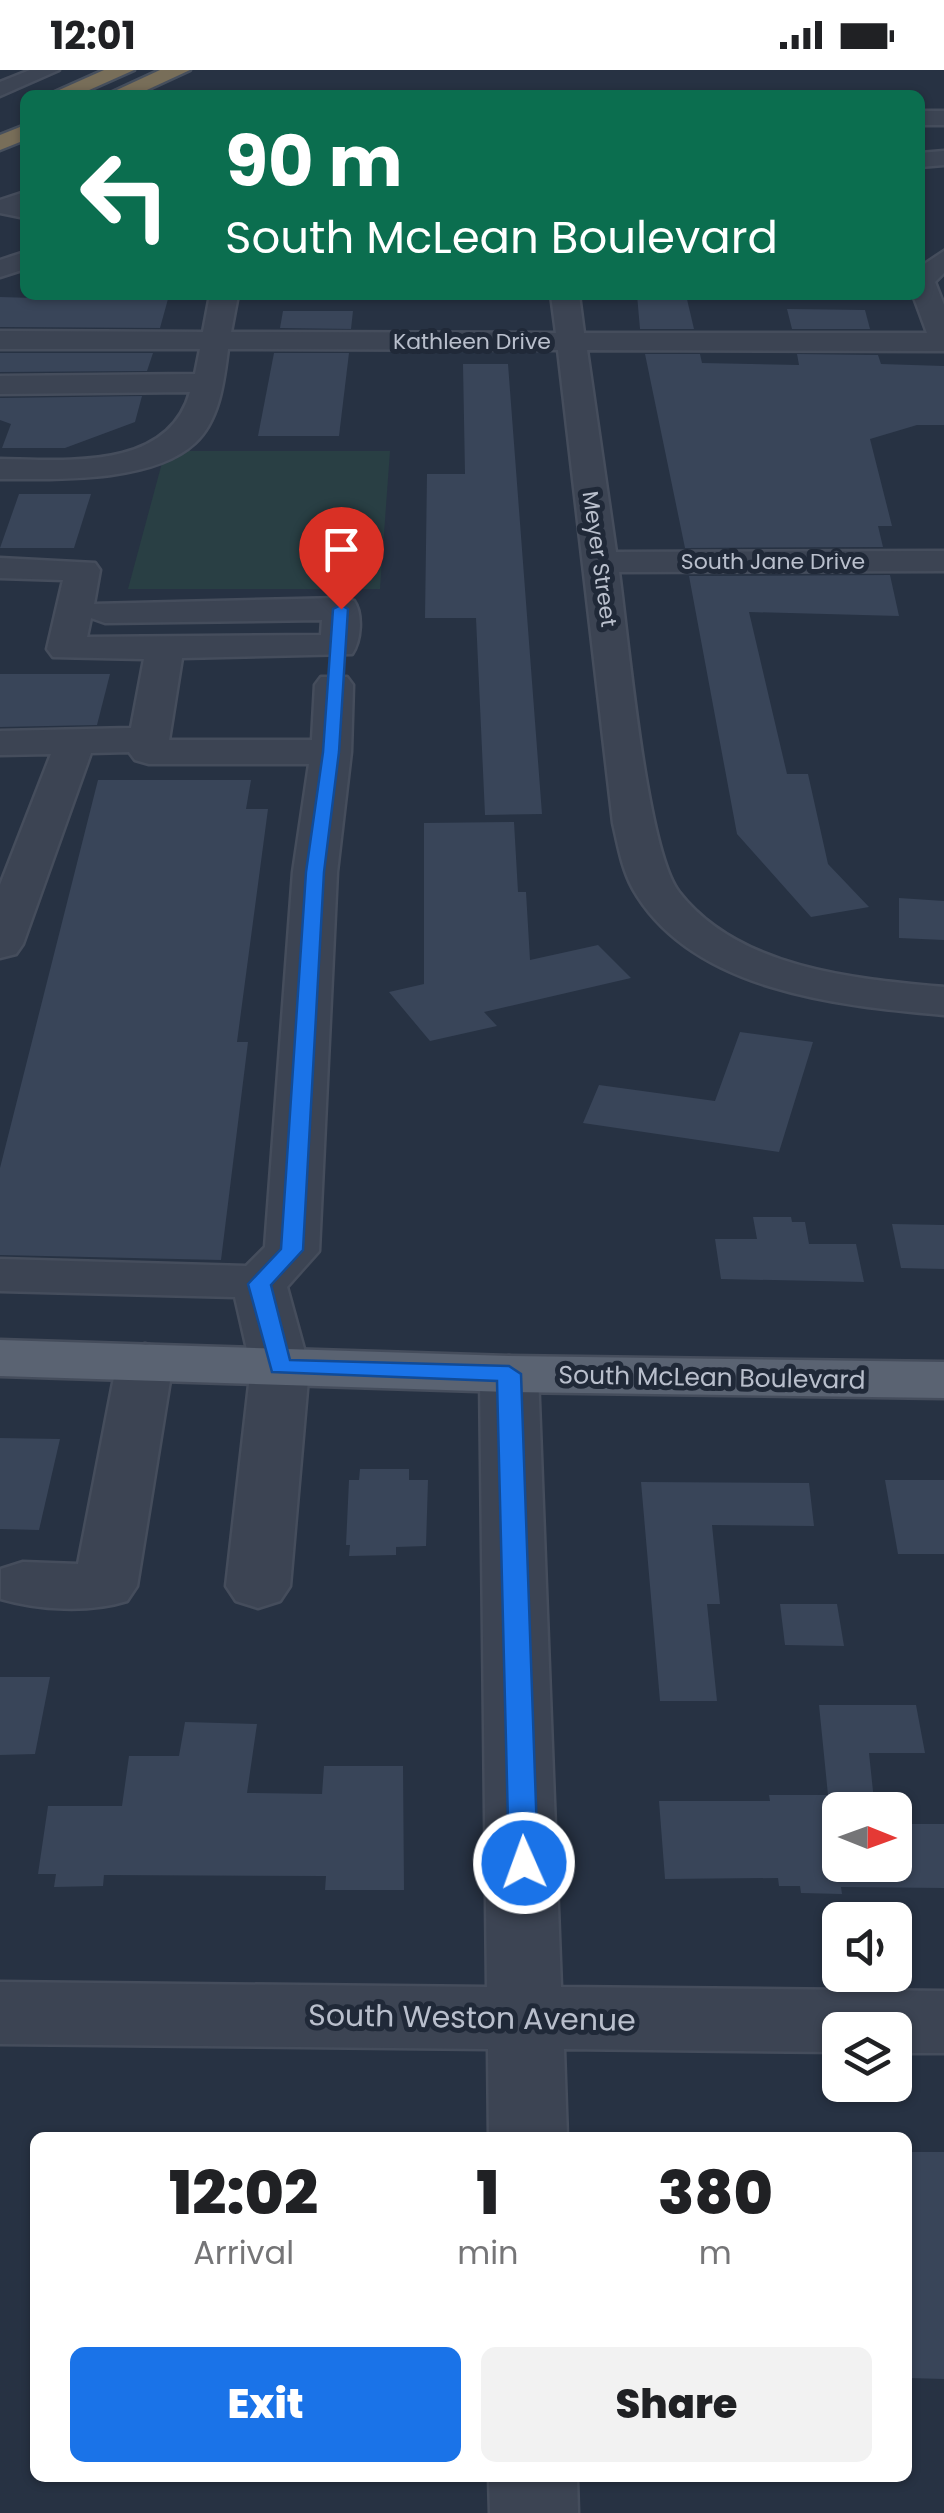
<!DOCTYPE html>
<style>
:root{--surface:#fff;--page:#f2f2f2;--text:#202124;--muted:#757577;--accent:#1a73e8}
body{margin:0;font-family:Poppins,sans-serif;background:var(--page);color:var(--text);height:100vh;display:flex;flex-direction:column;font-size:38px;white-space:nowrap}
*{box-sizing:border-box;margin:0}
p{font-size:32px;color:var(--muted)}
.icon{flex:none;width:55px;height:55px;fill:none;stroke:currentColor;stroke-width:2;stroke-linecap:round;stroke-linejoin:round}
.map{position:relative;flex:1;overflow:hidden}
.details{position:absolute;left:30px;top:2062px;width:882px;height:350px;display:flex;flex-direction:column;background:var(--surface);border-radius:15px;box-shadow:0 2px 8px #0004}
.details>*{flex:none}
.banner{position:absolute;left:20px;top:20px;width:905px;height:210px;border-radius:15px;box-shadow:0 2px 8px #0004;background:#0b6e4f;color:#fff;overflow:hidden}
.needle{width:65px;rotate:91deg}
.buttons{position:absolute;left:822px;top:1722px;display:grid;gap:20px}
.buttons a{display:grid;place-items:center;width:90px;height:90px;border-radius:15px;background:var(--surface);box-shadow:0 2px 8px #0004;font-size:50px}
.pin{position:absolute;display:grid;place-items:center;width:85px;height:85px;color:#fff;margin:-102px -42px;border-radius:50% 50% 50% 0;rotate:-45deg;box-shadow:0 0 10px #0007}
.pin .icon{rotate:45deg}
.me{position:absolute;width:110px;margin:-55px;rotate:358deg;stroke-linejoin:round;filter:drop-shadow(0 0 8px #0008)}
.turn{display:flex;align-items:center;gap:35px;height:210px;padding:0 40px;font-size:45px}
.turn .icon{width:130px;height:130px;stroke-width:2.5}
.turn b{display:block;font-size:70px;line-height:85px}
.eta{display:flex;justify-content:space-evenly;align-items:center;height:170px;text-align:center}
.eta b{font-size:60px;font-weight:800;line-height:70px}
.action{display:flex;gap:20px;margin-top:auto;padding:20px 40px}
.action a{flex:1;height:115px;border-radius:15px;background:var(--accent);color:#fff;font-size:40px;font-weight:800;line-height:115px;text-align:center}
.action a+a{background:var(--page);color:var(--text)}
.status{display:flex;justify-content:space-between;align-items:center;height:70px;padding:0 50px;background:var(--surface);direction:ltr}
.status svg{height:28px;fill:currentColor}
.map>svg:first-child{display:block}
.green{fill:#293f44}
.building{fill:#394559}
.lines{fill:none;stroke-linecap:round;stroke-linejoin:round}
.minor-casing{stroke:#454d5c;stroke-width:5}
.major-casing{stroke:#454d5c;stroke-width:5}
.highway-casing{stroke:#464f5d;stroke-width:5}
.minor{fill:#3c4453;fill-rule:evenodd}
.major{fill:#5a6372;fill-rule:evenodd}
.highway{fill:#786e59;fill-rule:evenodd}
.route{fill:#1a73e8;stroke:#114b97;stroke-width:2.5}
.labels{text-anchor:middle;stroke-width:10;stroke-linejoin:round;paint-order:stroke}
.far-street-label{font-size:22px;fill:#b9bfcc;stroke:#202938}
.street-label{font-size:25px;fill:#b9bfcc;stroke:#202938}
.near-street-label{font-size:30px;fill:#b9bfcc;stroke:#202938}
</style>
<div class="status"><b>12:01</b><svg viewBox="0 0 49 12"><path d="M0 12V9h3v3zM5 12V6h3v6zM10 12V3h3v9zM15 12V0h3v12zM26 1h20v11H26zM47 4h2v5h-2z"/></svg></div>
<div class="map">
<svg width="944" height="2443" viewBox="0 0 944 2443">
<rect width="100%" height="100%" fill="#273243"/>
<polygon class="green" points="183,381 390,381 380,519 128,519 163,389"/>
<g class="building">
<polygon points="637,225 686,225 694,259 640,259"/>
<polygon points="0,227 67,229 168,229 160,258 0,257"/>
<polygon points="787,239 865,240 870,259 792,259"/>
<polygon points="283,241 353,241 351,259 280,258"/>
<polygon points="0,283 153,283 147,301 0,302"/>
<polygon points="274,283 349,283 339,366 258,366"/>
<polygon points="645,284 700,284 702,293 799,295 797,284 878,285 881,294 944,296 944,355 917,355 870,369 892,456 878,456 883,477 685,478"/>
<polygon points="463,294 508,294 542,744 485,745 476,548 425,548 427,404 465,404"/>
<polygon points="142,326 135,352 65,378 2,378 11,354 0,350 0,328"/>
<polygon points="19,424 91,424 74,478 0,478"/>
<polygon points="890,505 899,546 749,542 787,704 808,704 828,794 869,837 811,847 737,764 689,506"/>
<polygon points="0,604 110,604 97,655 0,657"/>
<polygon points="98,710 251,710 246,739 268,739 237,972 248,972 221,1190 0,1185 0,1098"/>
<polygon points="514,752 518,822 526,822 530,890 598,875 631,908 484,942 497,956 430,971 389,922 424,914 424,753"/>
<polygon points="899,828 944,831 944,870 899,868"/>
<polygon points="740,962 813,972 779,1082 583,1053 599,1015 715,1031"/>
<polygon points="753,1147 791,1147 792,1152 805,1152 809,1174 856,1174 864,1212 721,1209 715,1169 757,1169"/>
<polygon points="892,1154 944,1155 944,1199 901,1198"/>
<polygon points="0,1368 60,1369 39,1460 0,1459"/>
<polygon points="360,1399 409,1399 409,1410 428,1410 426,1476 396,1477 396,1485 349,1486 350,1475 346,1475 349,1410 359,1410"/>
<polygon points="885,1410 944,1410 944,1484 898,1484"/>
<polygon points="641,1412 809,1413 814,1456 712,1455 720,1534 707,1534 717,1631 660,1631"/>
<polygon points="780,1534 837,1534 844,1576 785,1575"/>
<polygon points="0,1607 50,1607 35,1684 0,1685"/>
<polygon points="819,1635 916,1635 925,1683 869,1683 875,1740 840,1740 840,1795 895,1795 895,1754 944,1754 944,1818 841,1817 842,1824 801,1823 800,1816 779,1816 778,1808 665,1809 659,1731 770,1731 769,1725 828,1725"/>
<polygon points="185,1652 257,1654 247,1723 322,1724 324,1696 403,1696 404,1820 325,1820 326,1806 104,1805 103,1816 54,1817 56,1804 38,1804 48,1736 122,1736 129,1686 179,1686"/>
<polygon points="908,2082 944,2082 944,2309 908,2308"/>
</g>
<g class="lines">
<defs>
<g id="minor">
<polygon points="30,0 59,0 0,26 0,12"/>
<rect x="920" y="41" width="24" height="14"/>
<polygon points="944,81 944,95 920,97 920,83"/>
<polygon points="25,122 25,148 0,143 0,130"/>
<path d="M 944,181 L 944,203 L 935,212 L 944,235 L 944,281 L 587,280 L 616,482 L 944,481 L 944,501 L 619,502 C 628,566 646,780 679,822 C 739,899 855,909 944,917 L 944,945 C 839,936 691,921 633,819 C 622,799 618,775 613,753 L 558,280 L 228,279 C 224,310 220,350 195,373 C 152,413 56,409 0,409 L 0,389 C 66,390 168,401 190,322 L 0,324 L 0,306 L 195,304 L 200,279 L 0,279 L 0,261 L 203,262 L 210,225 L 238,225 L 231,262 L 556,263 L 551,225 L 579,225 L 584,263 L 927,263 L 913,225 L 920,225 L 920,197 Z"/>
<polygon points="25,182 25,199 0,207 0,190"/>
<path d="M 0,488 L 95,493 L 100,500 L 94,534 L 341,528 L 354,531 C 363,544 361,571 352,584 L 182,588 L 169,670 L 312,670 L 315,615 L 321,607 L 347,607 L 353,615 L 351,682 L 337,802 L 319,1181 L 287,1217 L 309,1297 L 290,1516 L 280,1531 L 258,1538 L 236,1531 L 226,1516 L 251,1297 L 235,1227 L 0,1221 L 0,1189 L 246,1196 L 265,1177 L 293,802 L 309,694 L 149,694 L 135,690 L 129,682 L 91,683 L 23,874 L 16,884 L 0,888 L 0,815 L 51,684 L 0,685 L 0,661 L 131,658 L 144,589 L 53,587 L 47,579 L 63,510 L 0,508 ZM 91,548 L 105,553 L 322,550 L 321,565 L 87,567 Z"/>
<path d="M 145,1274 L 165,1279 L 173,1292 L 137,1516 L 127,1531 C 89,1543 39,1540 1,1529 L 1,1499 L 23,1492 L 78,1494 L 117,1292 L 125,1279 Z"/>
<polygon points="509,1286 529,1291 538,1304 561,1917 944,1921 944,1983 895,1983 895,1960 840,1960 840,1982 564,1979 567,2068 489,2068 488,1979 0,1974 0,1912 487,1917 480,1304 489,1291"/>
<polygon points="489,2408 577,2408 578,2443 490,2443"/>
</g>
<polygon id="major" points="0,1270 509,1286 944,1292 944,1328 509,1322 0,1306"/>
<g id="highway">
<polygon points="104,0 134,0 78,25 48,25"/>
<polygon points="160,0 190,0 136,25 106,25"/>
<polygon points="25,55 25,70 0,80 0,65"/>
</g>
</defs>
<use href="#minor" class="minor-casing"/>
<use href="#major" class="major-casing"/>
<use href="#highway" class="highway-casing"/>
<use href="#minor" class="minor"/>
<use href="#major" class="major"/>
<use href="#highway" class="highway"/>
</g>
<polygon class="route" points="341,535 348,539 339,682 324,802 303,1180 271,1215 290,1290 509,1296 521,1304 538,1793 534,1801 513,1801 509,1793 497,1311 272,1302 248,1214 281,1179 306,802 323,682 333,539"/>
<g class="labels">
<g class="far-street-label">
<text x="472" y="279">Kathleen Drive</text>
<text transform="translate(600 489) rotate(82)" y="8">Meyer Street</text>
<text x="773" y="499">South Jane Drive</text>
</g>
<g class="street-label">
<text transform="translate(712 1307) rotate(1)" y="9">South McLean Boulevard</text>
</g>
<g class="near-street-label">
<text transform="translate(472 1948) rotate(1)" y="10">South Weston Avenue</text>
</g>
</g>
</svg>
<div class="buttons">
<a><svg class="needle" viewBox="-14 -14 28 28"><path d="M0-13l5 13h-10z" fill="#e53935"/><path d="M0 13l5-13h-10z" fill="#757577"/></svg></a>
<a><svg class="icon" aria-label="sound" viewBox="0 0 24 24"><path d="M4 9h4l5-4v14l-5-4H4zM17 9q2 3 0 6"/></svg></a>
<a><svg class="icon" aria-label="layers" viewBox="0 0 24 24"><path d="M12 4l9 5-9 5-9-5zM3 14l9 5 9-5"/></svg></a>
</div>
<div class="pin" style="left:341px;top:539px;background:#d93025"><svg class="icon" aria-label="arrive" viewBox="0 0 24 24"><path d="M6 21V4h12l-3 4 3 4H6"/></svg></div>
<svg class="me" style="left:524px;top:1793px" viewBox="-20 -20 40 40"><circle r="17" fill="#1a73e8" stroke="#fff" stroke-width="3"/><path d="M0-11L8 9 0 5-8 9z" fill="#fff"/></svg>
<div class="banner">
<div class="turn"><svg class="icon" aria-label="left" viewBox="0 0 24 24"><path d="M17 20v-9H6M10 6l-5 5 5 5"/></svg><div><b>90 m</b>South McLean Boulevard</div></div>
</div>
<section class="details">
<div class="eta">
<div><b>12:02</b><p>Arrival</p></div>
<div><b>1</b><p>min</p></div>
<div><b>380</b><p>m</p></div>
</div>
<div class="action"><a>Exit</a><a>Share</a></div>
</section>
</div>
